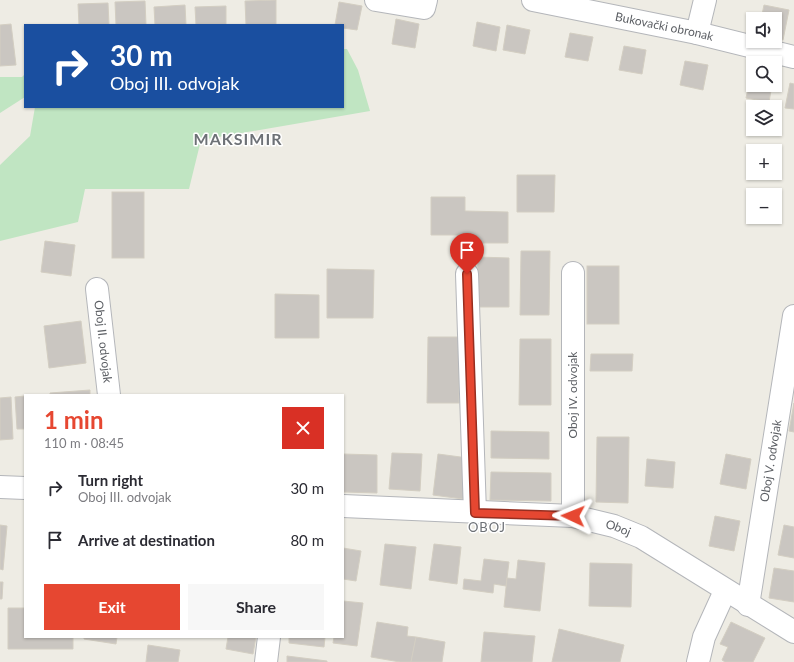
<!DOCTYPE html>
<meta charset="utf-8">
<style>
:root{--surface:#fff;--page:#f7f7f7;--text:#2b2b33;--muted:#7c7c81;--accent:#e64731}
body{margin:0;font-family:Lato,sans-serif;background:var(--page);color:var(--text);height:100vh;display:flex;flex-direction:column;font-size:15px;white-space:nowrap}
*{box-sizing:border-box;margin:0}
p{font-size:13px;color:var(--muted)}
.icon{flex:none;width:22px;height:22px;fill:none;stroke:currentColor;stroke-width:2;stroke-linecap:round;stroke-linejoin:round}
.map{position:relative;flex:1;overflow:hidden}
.side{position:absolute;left:24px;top:394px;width:320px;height:244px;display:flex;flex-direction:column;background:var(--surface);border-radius:0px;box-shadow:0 1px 3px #0004}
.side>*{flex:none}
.guide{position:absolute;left:24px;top:24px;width:320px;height:84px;border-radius:0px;box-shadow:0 1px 3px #0004;background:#1a4fa0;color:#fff;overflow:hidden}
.tools{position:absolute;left:746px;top:12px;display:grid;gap:8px}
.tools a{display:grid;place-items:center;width:36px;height:36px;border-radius:0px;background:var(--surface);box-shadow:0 1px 3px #0004;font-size:20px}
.pin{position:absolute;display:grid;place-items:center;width:34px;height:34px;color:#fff;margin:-41px -17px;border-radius:50% 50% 50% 0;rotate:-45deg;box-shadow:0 0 4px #0007}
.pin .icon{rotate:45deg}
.me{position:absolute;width:44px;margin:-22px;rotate:272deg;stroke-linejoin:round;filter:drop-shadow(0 0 3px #0008)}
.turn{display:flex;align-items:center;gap:14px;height:84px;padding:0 20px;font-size:18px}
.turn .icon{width:52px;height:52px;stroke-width:2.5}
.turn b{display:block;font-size:28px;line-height:34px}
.round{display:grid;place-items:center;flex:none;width:42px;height:42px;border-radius:0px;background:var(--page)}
.overview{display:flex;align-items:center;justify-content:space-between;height:68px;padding:0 20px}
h1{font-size:24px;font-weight:700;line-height:30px;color:var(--accent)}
.action{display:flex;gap:8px;margin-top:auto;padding:8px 20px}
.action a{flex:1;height:46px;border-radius:0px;background:var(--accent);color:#fff;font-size:16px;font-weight:700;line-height:46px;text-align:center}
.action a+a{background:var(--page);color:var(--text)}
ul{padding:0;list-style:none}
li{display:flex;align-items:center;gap:12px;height:52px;padding:0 20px}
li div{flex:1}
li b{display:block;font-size:15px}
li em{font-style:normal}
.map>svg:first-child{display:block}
.green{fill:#c0e5c2}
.building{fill:#cac6c1;stroke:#d3cec2}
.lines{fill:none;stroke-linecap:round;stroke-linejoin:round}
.minor-casing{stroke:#b4b6ba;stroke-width:24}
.minor{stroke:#fff;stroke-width:22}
.route-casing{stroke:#962e20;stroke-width:10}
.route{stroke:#e64731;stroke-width:7}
.labels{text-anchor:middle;stroke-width:3;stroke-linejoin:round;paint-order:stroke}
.street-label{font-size:12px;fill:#5c5f64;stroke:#fff}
.neighbourhood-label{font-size:13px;letter-spacing:1px;fill:#6d7176;stroke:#fff}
.district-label{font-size:16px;font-weight:bold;letter-spacing:1px;fill:#6d7176;stroke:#fff}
</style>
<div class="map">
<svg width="794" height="662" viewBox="0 0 794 662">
<rect width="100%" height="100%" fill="#eeece4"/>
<g class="green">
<polygon points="343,49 347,49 358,70 370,111 201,140 189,189 85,189 78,222 0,241 0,165 30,136 35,107 343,107"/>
<polygon points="25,74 25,97 0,113 0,77 22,77"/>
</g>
<g class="building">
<polygon points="276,0 276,25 246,25 245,1"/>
<polygon points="145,1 146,25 116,25 115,2"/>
<polygon points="339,2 362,6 357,30 343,28 343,25 335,25"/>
<polygon points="108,3 109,25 79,25 78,4"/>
<polygon points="185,5 186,25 155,25 154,7"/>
<polygon points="764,5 789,10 783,40 775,38 775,19 761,19"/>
<polygon points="226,6 226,25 196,25 195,7"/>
<polygon points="396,19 419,24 415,48 392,44"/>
<polygon points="477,22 500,27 496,51 473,46"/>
<polygon points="11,24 16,65 0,66 0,25"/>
<polygon points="507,25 530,30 525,54 503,50"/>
<polygon points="570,33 593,37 588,61 565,57"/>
<polygon points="624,46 646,50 642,74 619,70"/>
<polygon points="685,61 708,65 703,90 680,85"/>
<polygon points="751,74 753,75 753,85 772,85 769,102 746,98"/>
<polygon points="790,83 794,84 794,109 785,108"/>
<polygon points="517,175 555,175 554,212 517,212"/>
<rect x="112" y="192" width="32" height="66"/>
<polygon points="431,197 465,197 465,211 508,212 508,243 461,243 461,235 431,235"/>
<polygon points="45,241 75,245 71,276 41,272"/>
<polygon points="521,251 550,251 549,315 520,315"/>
<polygon points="478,257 509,258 509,307 477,307"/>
<rect x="587" y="266" width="32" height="58"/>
<polygon points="327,269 374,270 373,318 327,318"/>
<polygon points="275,294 319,295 319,338 275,338"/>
<polygon points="81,321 86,363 49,368 44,326"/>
<polygon points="428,337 459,337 459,403 427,403"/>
<polygon points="520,339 551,339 551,405 519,405"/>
<polygon points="591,354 633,354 632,371 590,371"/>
<polygon points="90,390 90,395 50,395 50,393"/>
<polygon points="25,396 25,429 17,429 15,397"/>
<polygon points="11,397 13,439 0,440 0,398"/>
<polygon points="794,403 794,432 789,431"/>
<polygon points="491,431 549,432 549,459 491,458"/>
<polygon points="597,437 629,437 628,503 596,502"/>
<polygon points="392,453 422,454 420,491 389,489"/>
<polygon points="343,454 377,455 377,493 343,492"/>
<polygon points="438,454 468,458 463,499 433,495"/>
<polygon points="726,454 751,459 746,489 720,484"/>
<polygon points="647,459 675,462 673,488 645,486"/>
<polygon points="491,472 551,473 551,501 490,500"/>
<polygon points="715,516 740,521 734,551 709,546"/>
<polygon points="0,525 7,526 3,570 0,569"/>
<polygon points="784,525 794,527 794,558 778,555"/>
<polygon points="385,544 416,547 411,589 380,585"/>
<polygon points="434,544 461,547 457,584 429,580"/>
<polygon points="343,548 361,551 356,581 343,579"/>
<polygon points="484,559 509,562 506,586 494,584 493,593 463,589 464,579 481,581"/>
<polygon points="518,560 545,563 540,611 504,607 507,578 516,579"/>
<polygon points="590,563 632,564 631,607 589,606"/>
<polygon points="774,568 794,571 794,602 769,598"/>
<polygon points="0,582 3,582 2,599 0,599"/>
<polygon points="343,601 363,603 357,646 333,643 334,637 343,637"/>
<polygon points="8,608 25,608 25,637 73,637 73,649 8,649"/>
<polygon points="377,622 408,627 407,636 416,637 411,662 400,662 371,657"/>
<polygon points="731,622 765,638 753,662 725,662 722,660 728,647 720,644"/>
<polygon points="559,629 624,645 620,662 552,662"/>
<polygon points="484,632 535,636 532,662 481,662"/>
<polygon points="84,637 117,637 116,644 84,639"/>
<polygon points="228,637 256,637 253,654 226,649"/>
<polygon points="289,637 325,637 324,647 289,643"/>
<polygon points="416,637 445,642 442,662 411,662"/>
<polygon points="148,645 180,650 178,662 146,662"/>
<polygon points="287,656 327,661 327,662 287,662"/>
</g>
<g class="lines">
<defs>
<g id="minor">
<polyline points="376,0 424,8 426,0"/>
<path id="s1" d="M 533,0 L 697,33 L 794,57"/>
<polyline points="697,33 705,0"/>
<polyline points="467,274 475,513"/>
<path id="s2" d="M 97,289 L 109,395"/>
<polyline points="0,487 25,488"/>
<path id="s3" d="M 343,506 L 573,516 L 614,526 L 641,537 L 794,632"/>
<polyline points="573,516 573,273"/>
<path id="s4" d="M 748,605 L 794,316"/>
<polyline points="266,662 269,637"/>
<polyline points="698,662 704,637 725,591"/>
</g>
</defs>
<use href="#minor" class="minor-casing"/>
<use href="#minor" class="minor"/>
</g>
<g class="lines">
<defs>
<polyline id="route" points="467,274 475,513 573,516"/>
</defs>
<use href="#route" class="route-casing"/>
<use href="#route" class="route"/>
</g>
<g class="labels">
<g class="street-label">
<text dy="4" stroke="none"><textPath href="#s1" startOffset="134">Bukovački obronak</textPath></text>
<text dy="4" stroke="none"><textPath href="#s2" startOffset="53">Oboj II. odvojak</textPath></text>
<text transform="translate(573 395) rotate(-90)" y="4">Oboj IV. odvojak</text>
<text dy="4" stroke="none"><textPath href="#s4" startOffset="146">Oboj V. odvojak</textPath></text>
<text dy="4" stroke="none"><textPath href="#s3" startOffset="277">Oboj</textPath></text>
</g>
<g class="neighbourhood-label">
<text x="487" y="532">OBOJ</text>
</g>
<g class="district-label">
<text x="238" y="145">MAKSIMIR</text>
</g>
</g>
</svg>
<div class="tools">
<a><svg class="icon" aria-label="sound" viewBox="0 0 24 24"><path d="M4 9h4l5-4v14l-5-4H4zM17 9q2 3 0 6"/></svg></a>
<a><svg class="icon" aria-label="search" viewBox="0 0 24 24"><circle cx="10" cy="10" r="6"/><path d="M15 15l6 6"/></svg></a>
<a><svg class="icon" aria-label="layers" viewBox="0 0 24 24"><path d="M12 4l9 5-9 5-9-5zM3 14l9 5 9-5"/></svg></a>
<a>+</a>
<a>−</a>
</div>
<div class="pin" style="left:467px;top:274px;background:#d93025"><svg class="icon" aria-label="arrive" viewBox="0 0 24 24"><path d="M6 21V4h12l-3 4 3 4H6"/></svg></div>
<svg class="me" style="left:573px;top:516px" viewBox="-20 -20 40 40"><path d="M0-17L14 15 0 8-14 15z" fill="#e64731" stroke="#fff" stroke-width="4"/></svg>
<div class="guide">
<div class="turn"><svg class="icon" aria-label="right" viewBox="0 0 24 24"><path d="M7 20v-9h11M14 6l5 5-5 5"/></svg><div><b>30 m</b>Oboj III. odvojak</div></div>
</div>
<section class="side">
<div class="overview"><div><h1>1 min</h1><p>110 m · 08:45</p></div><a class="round" style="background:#d93025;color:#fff"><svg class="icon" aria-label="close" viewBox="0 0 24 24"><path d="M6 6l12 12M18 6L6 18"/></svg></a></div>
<ul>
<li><svg class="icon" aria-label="right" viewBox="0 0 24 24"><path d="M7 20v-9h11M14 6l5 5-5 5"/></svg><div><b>Turn right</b><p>Oboj III. odvojak</p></div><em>30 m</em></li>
<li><svg class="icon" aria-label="arrive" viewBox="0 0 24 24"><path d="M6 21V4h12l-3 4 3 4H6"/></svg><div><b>Arrive at destination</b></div><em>80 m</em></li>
</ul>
<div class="action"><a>Exit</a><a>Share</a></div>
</section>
</div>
